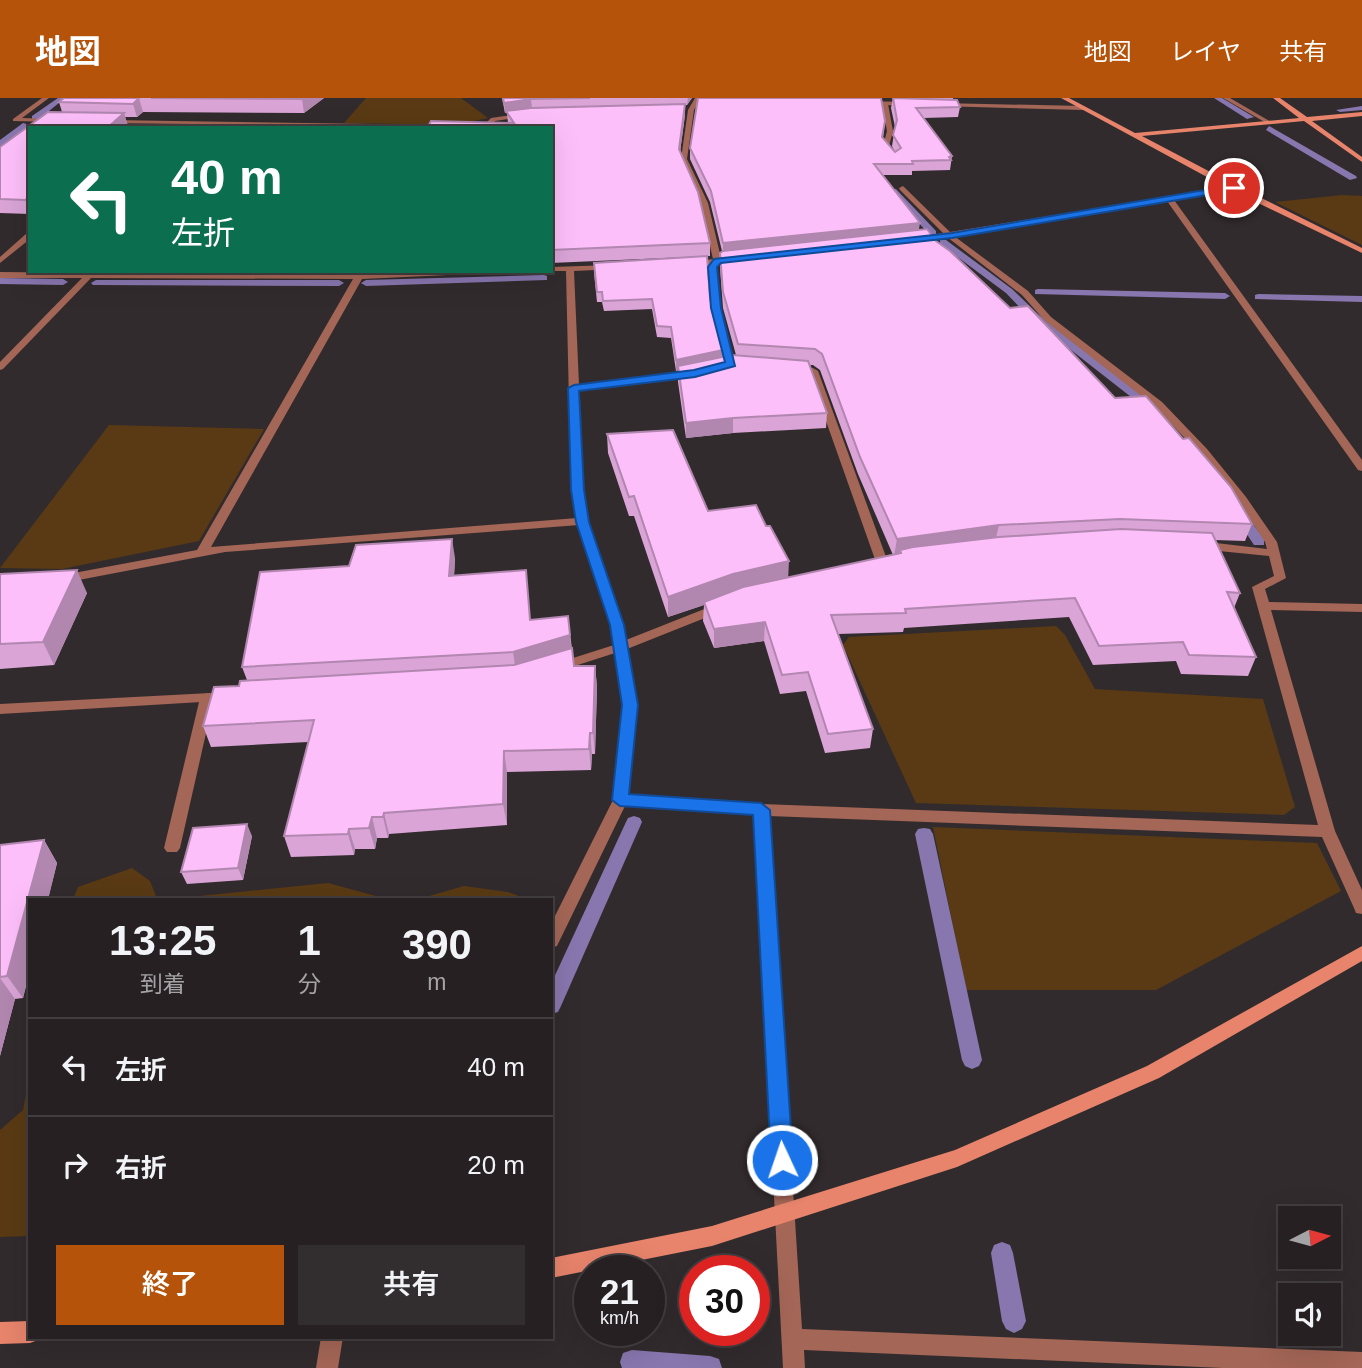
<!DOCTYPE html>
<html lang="ja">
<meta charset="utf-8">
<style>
:root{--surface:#262022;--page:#322d2f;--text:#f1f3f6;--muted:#a4a3a5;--line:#423e40;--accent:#b45309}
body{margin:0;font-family:Arial,"Noto Sans JP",sans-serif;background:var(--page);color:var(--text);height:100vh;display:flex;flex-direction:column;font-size:26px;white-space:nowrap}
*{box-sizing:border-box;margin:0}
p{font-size:23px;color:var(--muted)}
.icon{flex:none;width:38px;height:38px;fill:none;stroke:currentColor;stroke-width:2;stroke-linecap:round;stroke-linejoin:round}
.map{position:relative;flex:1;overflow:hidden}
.drawer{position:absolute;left:28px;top:800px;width:525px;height:441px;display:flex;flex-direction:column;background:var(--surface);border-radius:0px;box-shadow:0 7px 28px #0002,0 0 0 2px var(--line)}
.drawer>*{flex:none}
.top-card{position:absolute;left:28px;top:28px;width:525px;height:147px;border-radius:0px;box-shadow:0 7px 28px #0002,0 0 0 2px var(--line);background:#0b6e4f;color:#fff;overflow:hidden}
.needle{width:46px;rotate:84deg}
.fabs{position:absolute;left:1278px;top:1108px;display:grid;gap:14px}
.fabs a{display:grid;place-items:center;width:63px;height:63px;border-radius:0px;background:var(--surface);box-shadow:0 7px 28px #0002,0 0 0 2px var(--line);font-size:35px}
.speed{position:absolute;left:574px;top:1157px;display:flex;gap:14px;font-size:35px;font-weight:700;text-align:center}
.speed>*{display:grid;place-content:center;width:91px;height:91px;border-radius:50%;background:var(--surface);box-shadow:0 7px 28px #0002,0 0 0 2px var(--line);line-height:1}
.speed small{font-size:18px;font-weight:400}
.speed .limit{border:10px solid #d22;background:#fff;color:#111}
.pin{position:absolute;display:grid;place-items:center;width:60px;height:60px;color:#fff;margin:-30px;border:4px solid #fff;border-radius:50%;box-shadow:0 2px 7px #0007}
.me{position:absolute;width:77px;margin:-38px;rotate:357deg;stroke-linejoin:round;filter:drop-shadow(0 0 5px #0008)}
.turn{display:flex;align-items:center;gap:24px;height:147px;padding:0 28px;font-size:32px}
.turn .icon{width:91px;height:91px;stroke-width:2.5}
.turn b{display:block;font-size:49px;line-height:60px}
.eta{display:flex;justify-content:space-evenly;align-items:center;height:119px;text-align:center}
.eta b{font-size:42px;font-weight:600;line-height:49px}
.cta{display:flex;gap:14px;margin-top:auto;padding:14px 28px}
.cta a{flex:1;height:80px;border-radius:0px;background:var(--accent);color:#fff;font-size:28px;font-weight:600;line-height:80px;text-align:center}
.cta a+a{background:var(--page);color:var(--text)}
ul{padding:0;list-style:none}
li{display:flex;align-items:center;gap:21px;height:98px;padding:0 28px;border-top:2px solid var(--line)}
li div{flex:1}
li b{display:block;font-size:26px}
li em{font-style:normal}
header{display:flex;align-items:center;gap:42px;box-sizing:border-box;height:98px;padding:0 35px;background:var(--accent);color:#fff}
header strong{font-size:33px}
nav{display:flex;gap:38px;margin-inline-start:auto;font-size:24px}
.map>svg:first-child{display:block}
.green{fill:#593a14}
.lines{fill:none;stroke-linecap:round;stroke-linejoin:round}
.stream{fill:#8876af;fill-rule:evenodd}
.lane{fill:#a46656;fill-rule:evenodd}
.street{fill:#a46656;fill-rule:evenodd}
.secondary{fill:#e7846b;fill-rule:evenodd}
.wall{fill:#daa4d7;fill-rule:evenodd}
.shaded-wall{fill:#b186af}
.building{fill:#fdbffa;stroke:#b186af;stroke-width:2}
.route{fill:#1a73e8;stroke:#114b97;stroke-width:2}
</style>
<header>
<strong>地図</strong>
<nav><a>地図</a><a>レイヤ</a><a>共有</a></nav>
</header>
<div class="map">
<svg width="1362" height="1270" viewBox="0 0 1362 1270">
<rect width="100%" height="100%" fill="#322b2d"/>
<g class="green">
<polygon points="366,0 461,0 488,20 456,27 344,25"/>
<polygon points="1342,97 1362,98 1362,147 1275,104"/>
<polygon points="109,327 264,331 199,443 62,471 0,470"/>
<polygon points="1056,528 1065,537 1095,591 1263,601 1295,709 1284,717 916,705 843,547 849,539"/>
<polygon points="933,729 1317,745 1341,793 1156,892 966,892"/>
<polygon points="132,770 150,783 157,801 73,801 78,789"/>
<polygon points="328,785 387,801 429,798 464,788 508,794 527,801 170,801"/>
<polygon points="30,976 30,1138 0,1139 0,1032 23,1012"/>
</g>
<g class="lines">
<g class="stream">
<polygon points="58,0 65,0 38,22 32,22 32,18"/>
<polygon points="1214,0 1222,0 1254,19 1247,21"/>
<polygon points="1362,8 1362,12 1340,14 1336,12"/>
<polygon points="23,25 30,27 0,48 0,42"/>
<polygon points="1269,28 1356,78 1357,80 1350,82 1266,32"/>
<polygon points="890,91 896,91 936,133 936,137 930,137 890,95"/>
<polygon points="940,142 946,142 1012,191 1038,216 1157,309 1157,313 1149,313 1030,220 1006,195 940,146"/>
<polygon points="544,177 547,178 547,182 366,188 361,185 366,182"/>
<polygon points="0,180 63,181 68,184 63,187 0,186"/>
<polygon points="96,182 339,182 344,185 339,188 93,187 91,185"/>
<polygon points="1038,191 1225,195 1230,198 1225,201 1035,196 1035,192"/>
<polygon points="1258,196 1362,198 1362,204 1255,201 1255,197"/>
<polygon points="1238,410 1242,411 1264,441 1264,447 1254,447 1232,414"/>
<polygon points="634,718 640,720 642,724 561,908 558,914 551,916 551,886 626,724 628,720"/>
<polygon points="924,730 930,731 933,736 982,962 979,968 972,971 965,968 962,962 915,736 918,731"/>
<polygon points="1002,1144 1010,1147 1013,1155 1026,1223 1022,1231 1014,1235 1006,1231 1002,1223 991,1155 994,1147"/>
<polygon points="632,1252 710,1258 719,1261 722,1270 622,1270 620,1264 623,1255"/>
</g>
<g class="lane">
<polygon points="885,4 888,6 893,33 889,48 897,60 894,62 883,48 887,33 882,6"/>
<polygon points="207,595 214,600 180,750 177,754 167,754 164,750 200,600"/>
</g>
<g class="street">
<polygon points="42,0 49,0 22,20 53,21 55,24 13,23 13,21"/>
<polygon points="695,0 701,0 694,12 687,61 708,105 721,160 739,159 743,161 720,165 717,169 720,210 735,264 744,267 739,270 726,266 712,210 709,169 711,166 689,168 685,166 713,161 700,105 681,61 688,12"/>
<polygon points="1223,0 1230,0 1273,25 1268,26"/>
<polygon points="863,3 909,4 912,6 909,8 861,6"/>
<polygon points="940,5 1083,8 1086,10 1083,12 938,8"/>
<polygon points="526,15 528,18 495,23 488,30 482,29 491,20"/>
<polygon points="109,22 445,27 448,29 107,25"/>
<polygon points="903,88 950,134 1234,88 1238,90 1174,102 1362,362 1362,373 1358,372 1167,103 954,138 1028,193 1051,219 1162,304 1207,351 1246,399 1277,444 1286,480 1265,491 1269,504 1362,506 1362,514 1271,512 1335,733 1362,792 1362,816 1356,815 1354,810 1322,739 769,718 802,1231 1362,1254 1362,1270 1223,1270 804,1252 805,1270 783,1270 754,717 625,708 557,848 551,850 551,826 613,702 623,607 615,555 556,574 549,570 551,567 614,547 611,527 579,427 225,454 63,485 57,481 63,477 197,452 353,181 91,180 3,271 0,272 0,264 82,180 0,180 0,174 319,177 320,173 328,173 327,177 495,173 491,175 362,181 211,449 577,420 571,392 566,173 550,173 551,169 613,167 617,169 616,171 574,173 579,287 696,272 701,275 696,278 579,292 583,392 589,423 623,527 626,542 717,506 725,506 727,509 725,512 627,551 637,607 628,697 761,706 1318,727 1252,489 1274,478 1269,458 1199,451 1193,447 1199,443 1267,451 1265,444 1238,403 1199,355 1154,308 1045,223 1022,197 947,139 912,144 912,140 943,135 900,92 899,90"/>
<polygon points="27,135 30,135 30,141 0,165 0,159"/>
<polygon points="794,268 813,270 818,273 889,467 887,470 883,471 877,467 809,275 791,273 791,269"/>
<polygon points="230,594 237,599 235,602 0,616 0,606"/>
<polygon points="321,1239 343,1239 338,1270 316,1270"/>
</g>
<g class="secondary">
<polygon points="1061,0 1069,0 1135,35 1299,20 1273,0 1280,0 1307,19 1362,14 1362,18 1312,23 1362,59 1362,64 1304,23 1142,38 1237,88 1362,150 1362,155 1231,92"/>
<polygon points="1362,848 1362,863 1159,980 957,1069 712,1148 551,1180 551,1160 712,1128 955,1052 1147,968"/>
<polygon points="30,1223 30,1239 39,1239 38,1242 30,1245 0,1246 0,1224"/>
</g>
</g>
<g class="wall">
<polygon points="64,0 324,0 304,15 143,14 137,19 125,19 128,28 126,30 30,30 30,116 0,115 0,49 48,14 62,14 59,4"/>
<polygon points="502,0 692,0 687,7 685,7 685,17 680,54 710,145 710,158 551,165 551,30 508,25 507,15 505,15"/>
<path d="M 698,0 L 953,0 L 953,2 L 960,9 L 958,19 L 924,20 L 952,58 L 950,72 L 912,73 L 912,77 L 882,77 L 919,132 L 936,143 L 1010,210 L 1115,300 L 1252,426 L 1245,443 L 1215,442 L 1240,495 L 1234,510 L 1256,559 L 1248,578 L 1181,576 L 1176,563 L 1093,567 L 1069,519 L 904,530 L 903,534 L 838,536 L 873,631 L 870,650 L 825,655 L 806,593 L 780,596 L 764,543 L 714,550 L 703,523 L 704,507 L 668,519 L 634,418 L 629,418 L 608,355 L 607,336 L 708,413 L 788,479 L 893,457 L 858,376 L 820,272 L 813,267 L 810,267 L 827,315 L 826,330 L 733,335 L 686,340 L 678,284 L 678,272 L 676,273 L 671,240 L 657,239 L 652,211 L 604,213 L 602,204 L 597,204 L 594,174 L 710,200 L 723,259 L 736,257 L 723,210 L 720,170 L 720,155 L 722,153 L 710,104 L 690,61 L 690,50 ZM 881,0 L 893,0 L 891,10 L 895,29 L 892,48 L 895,54 L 883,40 L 885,23 Z"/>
<polygon points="455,460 454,478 526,472 530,522 568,518 574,568 595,568 597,589 595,656 592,656 591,672 507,674 507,727 389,736 388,740 377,740 375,751 355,751 354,757 291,759 284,738 308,644 211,649 203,628 239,588 247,582 242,569"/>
<polygon points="0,476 87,495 54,567 0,571"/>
<polygon points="252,738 243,782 187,786 181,774"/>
<polygon points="44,742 57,765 23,900 15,901 0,958 0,747"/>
</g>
<g class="shaded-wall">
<polygon points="139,0 143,14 137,19 133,6"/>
<polygon points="303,0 324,0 304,15 302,1"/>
<polygon points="688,0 692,0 687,7"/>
<polygon points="531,1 532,11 505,15 504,5"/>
<polygon points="685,6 685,17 679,62 679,51"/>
<polygon points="124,15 128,28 126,30 107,30"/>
<polygon points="30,98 30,114 25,102"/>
<polygon points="920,125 918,137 723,157 723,145"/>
<polygon points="723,252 723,262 678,268 678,272 676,273 676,262"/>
<polygon points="733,320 733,335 686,340 686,325"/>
<polygon points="999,427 995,444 901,455 900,452 899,458 894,458 897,441"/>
<polygon points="452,441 455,460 453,498 449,478"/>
<polygon points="789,463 788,483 704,504 704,507 668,519 668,499 733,476"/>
<polygon points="77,472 87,495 54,567 43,544"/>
<polygon points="765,524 764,543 714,550 714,531"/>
<polygon points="570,537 572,557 516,574 513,554"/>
<polygon points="595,568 597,589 595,656 593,635"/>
<polygon points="590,635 592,656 591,672 589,651"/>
<polygon points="504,653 507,674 507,727 503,706"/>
<polygon points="384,715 389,736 388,740 383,719"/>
<polygon points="372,719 377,740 375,751 369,730"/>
<polygon points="247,726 252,738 243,782 238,770"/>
<polygon points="349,731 355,751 354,757 348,736"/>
<polygon points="44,742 57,765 48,802 30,802 30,872 23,900 7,878"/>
<polygon points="0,880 15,901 0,958"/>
</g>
<g class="building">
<polygon points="64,0 139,0 133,6 59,4"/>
<polygon points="151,0 303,0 302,1"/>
<polygon points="503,0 590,0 531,1 504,5"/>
<polygon points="698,0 881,0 885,23 882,39 895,54 901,50 893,37 897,22 893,0 957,2 960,9 916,10 952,58 949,59 951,62 912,63 913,66 874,66 920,125 723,145 711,93 690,50"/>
<polygon points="685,6 679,51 698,94 710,145 551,152 551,30 427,30 431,23 514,25 506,13 531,10"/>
<polygon points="48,14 124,15 107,30 30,30 30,98 25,102 0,101 0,49"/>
<polygon points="927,131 936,143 950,153 1010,210 1028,208 1115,300 1146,298 1183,341 1189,340 1231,389 1252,426 1120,421 999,427 897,441 860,359 822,256 815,251 738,246 723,194 720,155 723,153"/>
<polygon points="707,158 710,200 723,252 676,262 671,229 657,228 652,201 603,203 602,194 597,194 594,165"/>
<polygon points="732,257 808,263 827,315 733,320 686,325 678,268"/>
<polygon points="673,332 708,413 756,407 766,428 770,428 789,463 733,476 668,499 634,398 629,399 607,336"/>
<polygon points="1121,431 1212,435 1240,495 1227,494 1256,559 1189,557 1183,544 1099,548 1075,500 905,511 906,515 831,517 873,631 828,636 808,574 782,577 765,524 714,531 704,504 743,489 901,455 900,452 913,449 999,439"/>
<polygon points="452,441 449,478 526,472 530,522 568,518 570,537 513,554 242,569 260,474 349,468 356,447"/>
<polygon points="77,472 43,544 0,546 0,476"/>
<polygon points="572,550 574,568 595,568 593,635 590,635 589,651 504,653 503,706 384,715 383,719 372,719 369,730 349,731 348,736 284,738 314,622 203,628 214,589 239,588 240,583 514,567"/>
<polygon points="247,726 238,770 181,774 193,730"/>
<polygon points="44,742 7,878 0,879 0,747"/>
</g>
<polygon class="route" points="1234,87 1237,92 952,140 721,165 717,169 721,210 735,268 695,279 579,293 584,392 589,424 624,527 638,607 629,696 761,705 770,712 793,1062 790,1069 782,1072 774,1069 771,1062 753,717 620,708 612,702 622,607 610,527 576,424 571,392 568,290 574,287 694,272 725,264 711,210 708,169 714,161 952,135"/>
</svg>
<div class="fabs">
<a><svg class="needle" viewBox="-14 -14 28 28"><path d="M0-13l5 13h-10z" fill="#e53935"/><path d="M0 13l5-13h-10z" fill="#a4a3a5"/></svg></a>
<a><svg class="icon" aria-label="sound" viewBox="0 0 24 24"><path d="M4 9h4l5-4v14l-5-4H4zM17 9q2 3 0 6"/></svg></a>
</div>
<div class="speed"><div>21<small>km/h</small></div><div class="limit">30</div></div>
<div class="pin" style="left:1234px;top:90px;background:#d93025"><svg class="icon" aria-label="arrive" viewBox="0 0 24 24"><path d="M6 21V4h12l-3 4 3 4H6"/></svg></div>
<svg class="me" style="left:782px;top:1062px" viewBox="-20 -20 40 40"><circle r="17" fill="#1a73e8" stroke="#fff" stroke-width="3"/><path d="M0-11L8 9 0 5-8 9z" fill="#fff"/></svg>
<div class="top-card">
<div class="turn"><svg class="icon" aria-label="left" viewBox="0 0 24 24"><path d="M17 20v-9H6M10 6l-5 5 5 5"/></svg><div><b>40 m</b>左折</div></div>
</div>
<section class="drawer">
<div class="eta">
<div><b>13:25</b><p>到着</p></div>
<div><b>1</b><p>分</p></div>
<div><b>390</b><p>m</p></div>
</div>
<ul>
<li><svg class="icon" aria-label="left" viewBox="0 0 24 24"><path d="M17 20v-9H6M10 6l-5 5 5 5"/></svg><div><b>左折</b></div><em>40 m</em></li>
<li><svg class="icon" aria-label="right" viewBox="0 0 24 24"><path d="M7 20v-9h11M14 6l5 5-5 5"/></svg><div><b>右折</b></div><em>20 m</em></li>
</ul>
<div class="cta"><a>終了</a><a>共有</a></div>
</section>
</div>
